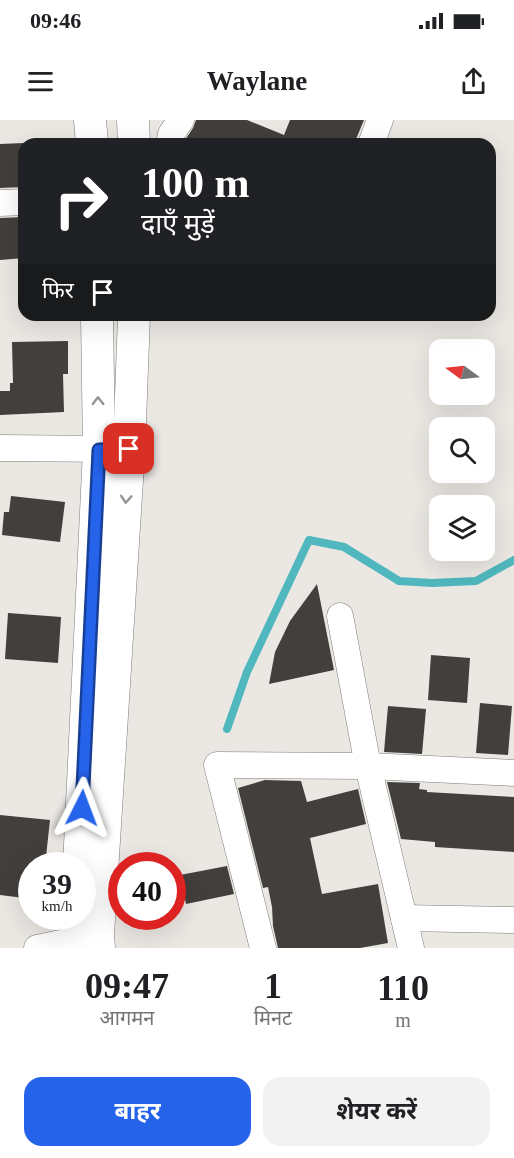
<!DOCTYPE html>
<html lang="hi">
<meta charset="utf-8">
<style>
:root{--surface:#fff;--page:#f2f2f2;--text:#202124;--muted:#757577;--accent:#2563eb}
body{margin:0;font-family:"Times New Roman","Noto Sans Devanagari",serif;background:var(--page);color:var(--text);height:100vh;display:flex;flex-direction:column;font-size:22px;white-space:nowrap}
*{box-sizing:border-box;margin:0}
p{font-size:20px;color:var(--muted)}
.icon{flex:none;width:33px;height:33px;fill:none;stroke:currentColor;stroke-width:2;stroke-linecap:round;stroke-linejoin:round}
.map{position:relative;height:828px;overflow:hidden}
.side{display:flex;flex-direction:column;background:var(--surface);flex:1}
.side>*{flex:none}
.hud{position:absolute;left:18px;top:18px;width:478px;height:183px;border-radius:18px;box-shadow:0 6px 24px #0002;background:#202124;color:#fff;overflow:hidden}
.needle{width:39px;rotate:285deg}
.controls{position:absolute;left:429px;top:219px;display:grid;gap:12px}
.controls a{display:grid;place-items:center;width:66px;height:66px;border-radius:12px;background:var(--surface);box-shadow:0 6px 24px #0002;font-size:30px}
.speed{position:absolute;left:18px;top:732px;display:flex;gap:12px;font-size:30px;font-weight:700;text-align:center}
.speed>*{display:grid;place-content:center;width:78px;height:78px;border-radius:50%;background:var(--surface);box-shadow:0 6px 24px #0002;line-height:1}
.speed small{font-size:15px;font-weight:400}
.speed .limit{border:9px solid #d22;background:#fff;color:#111}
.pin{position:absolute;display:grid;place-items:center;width:51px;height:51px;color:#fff;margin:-26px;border-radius:12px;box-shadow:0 3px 9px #0006}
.me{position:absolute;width:66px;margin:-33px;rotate:3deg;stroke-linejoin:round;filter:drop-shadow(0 0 4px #0008)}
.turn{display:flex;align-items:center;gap:21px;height:126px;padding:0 24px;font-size:27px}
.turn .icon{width:78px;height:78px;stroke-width:2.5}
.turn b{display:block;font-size:42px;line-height:51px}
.then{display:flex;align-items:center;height:57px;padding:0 24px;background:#0003;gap:12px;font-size:22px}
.eta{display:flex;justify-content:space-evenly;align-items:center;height:102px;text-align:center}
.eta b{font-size:36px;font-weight:700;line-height:42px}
.primary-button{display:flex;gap:12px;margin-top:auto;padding:12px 24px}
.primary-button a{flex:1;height:69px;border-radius:18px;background:var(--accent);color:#fff;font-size:24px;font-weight:700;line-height:69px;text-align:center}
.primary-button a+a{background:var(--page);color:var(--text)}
.status{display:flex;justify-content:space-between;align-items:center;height:42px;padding:0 30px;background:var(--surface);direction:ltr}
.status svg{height:16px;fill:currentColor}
header{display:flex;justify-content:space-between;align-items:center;height:78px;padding:0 24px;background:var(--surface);font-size:27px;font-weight:700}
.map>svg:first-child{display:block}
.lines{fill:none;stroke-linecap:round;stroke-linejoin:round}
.stream{stroke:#4fb7bd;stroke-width:8}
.building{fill:#423f3c}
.minor-casing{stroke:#7e7b78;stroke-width:27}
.tertiary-casing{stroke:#7e7b78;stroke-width:33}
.minor{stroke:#fff;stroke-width:26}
.tertiary{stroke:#fff;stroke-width:32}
.oneway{stroke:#969594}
.route-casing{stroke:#184099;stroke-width:15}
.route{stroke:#2563eb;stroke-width:10}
</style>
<div class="status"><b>09:46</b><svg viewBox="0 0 49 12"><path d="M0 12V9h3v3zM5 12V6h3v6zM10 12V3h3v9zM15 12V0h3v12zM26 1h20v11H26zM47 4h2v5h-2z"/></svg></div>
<header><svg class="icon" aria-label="menu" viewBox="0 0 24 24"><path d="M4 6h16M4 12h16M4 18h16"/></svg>Waylane<svg class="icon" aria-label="share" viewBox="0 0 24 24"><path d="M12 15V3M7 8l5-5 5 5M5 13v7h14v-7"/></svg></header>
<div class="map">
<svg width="514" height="828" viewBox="0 0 514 828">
<rect width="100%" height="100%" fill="#ebe8e4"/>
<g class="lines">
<polyline class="stream" points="227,609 247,552 309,420 344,427 399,461 432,463 476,461 514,440"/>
</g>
<g class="building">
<polygon points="196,0 247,0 284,15 290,0 364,0 354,24 184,24 185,20 193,8"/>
<polygon points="24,23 24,67 0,68 0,24"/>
<polygon points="24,97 24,138 0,140 0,98"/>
<polygon points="68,221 68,254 63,254 64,292 0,295 0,271 10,271 10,263 13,263 12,222"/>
<polygon points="11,376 65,382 60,422 2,415 4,392 9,392"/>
<polygon points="317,464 334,550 269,564 275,532 290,501"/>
<polygon points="8,493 61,497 58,543 5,539"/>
<polygon points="431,535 470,538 467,583 428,580"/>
<polygon points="480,583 512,586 508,635 476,633"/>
<polygon points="388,586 426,589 422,634 384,632"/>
<polygon points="265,660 301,661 307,682 358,669 366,704 310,718 322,774 378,764 388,823 360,828 278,828 273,806 272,787 268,767 263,768 238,668"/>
<polygon points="387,662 420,663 419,669 427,670 427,672 514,677 514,732 435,727 435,722 401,719"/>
<polygon points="0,695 50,700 45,746 32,746 32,779 0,775"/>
<polygon points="227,746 234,774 186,784 180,755"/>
</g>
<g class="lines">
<defs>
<g id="minor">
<polyline points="169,24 171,14 181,0"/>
<polyline points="371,24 380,0"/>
<polyline points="0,83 24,82"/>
<polyline points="0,328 117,329"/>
<polyline points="340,496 368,646 411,828"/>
<polyline points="404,798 514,800"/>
<polyline points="37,828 95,816"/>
<polyline points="263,828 217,645 368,646 514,653"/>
</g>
<g id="tertiary">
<polyline points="90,0 92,24"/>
<polyline points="133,0 134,24"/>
<polyline points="79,746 99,330 97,195"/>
<polyline points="76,828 77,796"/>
<polyline points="99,828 98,815 129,329 134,195"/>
</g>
</defs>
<use href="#minor" class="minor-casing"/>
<use href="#tertiary" class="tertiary-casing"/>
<use href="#minor" class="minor"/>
<use href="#tertiary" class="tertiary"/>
</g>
<defs><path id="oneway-chevron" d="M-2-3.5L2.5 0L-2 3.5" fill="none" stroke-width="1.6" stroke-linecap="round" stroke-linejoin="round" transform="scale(1.5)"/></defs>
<g class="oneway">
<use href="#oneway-chevron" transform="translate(98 281) rotate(-91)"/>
<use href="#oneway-chevron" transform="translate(126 379) rotate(94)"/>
</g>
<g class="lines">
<defs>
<polyline id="route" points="82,688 99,330 129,329"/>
</defs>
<use href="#route" class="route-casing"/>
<use href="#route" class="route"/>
</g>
</svg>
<div class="controls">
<a><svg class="needle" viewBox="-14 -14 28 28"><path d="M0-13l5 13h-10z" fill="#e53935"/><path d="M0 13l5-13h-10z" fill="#757577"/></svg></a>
<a><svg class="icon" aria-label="search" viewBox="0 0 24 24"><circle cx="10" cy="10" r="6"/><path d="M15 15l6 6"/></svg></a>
<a><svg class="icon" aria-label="layers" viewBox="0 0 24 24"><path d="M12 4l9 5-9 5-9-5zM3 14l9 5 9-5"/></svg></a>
</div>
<div class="speed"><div>39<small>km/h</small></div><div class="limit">40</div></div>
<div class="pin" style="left:129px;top:329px;background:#d93025"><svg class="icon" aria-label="arrive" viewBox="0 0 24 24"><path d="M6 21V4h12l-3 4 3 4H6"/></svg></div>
<svg class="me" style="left:82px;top:688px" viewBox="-20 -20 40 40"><path d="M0-17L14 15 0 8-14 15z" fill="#2563eb" stroke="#fff" stroke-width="4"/></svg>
<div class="hud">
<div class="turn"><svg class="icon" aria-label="right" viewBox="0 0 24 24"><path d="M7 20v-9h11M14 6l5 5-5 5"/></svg><div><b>100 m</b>दाएँ मुड़ें</div></div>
<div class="then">फिर<svg class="icon" aria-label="arrive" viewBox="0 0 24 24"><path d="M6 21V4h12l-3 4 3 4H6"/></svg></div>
</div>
</div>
<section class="side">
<div class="eta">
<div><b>09:47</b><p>आगमन</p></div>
<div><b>1</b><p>मिनट</p></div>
<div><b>110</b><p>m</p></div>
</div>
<div class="primary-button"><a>बाहर</a><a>शेयर करें</a></div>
</section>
